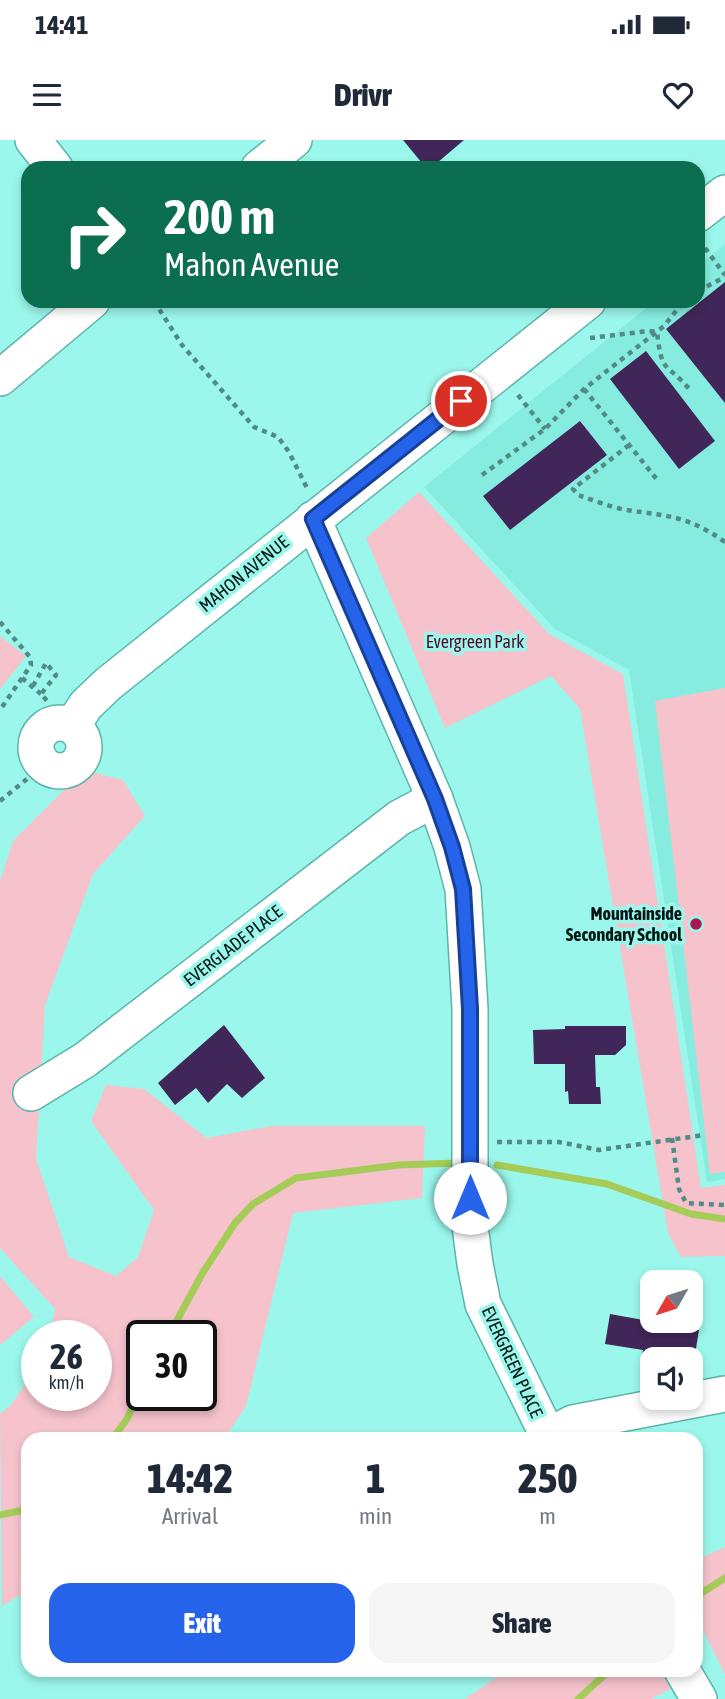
<!DOCTYPE html>
<style>
:root{--surface:#fff;--page:#f6f6f7;--text:#1f2937;--muted:#747a83;--accent:#2563eb}
body{margin:0;font-family:"Asap Condensed",sans-serif;background:var(--page);color:var(--text);height:100vh;display:flex;flex-direction:column;font-size:26px;white-space:nowrap}
*{box-sizing:border-box;margin:0}
p{font-size:23px;color:var(--muted)}
.icon{flex:none;width:38px;height:38px;fill:none;stroke:currentColor;stroke-width:2;stroke-linecap:round;stroke-linejoin:round}
.map{position:relative;flex:1;overflow:hidden}
.sheet{position:absolute;left:21px;top:1292px;width:682px;height:245px;display:flex;flex-direction:column;background:var(--surface);border-radius:21px;box-shadow:0 4px 10px #0003}
.sheet>*{flex:none}
.top-card{position:absolute;left:21px;top:21px;width:684px;height:147px;border-radius:21px;box-shadow:0 4px 10px #0003;background:#0b6e4f;color:#fff;overflow:hidden}
.needle{width:46px;rotate:231deg}
.controls{position:absolute;left:640px;top:1130px;display:grid;gap:14px}
.controls a{display:grid;place-items:center;width:63px;height:63px;border-radius:14px;background:var(--surface);box-shadow:0 4px 10px #0003;font-size:35px}
.speed{position:absolute;left:21px;top:1180px;display:flex;gap:14px;font-size:35px;font-weight:700;text-align:center}
.speed>*{display:grid;place-content:center;width:91px;height:91px;border-radius:50%;background:var(--surface);box-shadow:0 4px 10px #0003;line-height:1}
.speed small{font-size:18px;font-weight:400}
.speed .limit{border:4px solid #111;border-radius:10px;background:#fff;color:#111}
.pin{position:absolute;display:grid;place-items:center;width:60px;height:60px;color:#fff;margin:-30px;border:4px solid #fff;border-radius:50%;box-shadow:0 2px 7px #0007}
.me{position:absolute;width:77px;margin:-38px;rotate:0deg;stroke-linejoin:round;filter:drop-shadow(0 0 5px #0008)}
.turn{display:flex;align-items:center;gap:24px;height:147px;padding:0 28px;font-size:32px}
.turn .icon{width:91px;height:91px;stroke-width:2.5}
.turn b{display:block;font-size:49px;line-height:60px}
.eta{display:flex;justify-content:space-evenly;align-items:center;height:119px;text-align:center}
.eta b{font-size:42px;font-weight:800;line-height:49px}
.primary-button{display:flex;gap:14px;margin-top:auto;padding:14px 28px}
.primary-button a{flex:1;height:80px;border-radius:21px;background:var(--accent);color:#fff;font-size:28px;font-weight:800;line-height:80px;text-align:center}
.primary-button a+a{background:var(--page);color:var(--text)}
.status{display:flex;justify-content:space-between;align-items:center;height:49px;padding:0 35px;background:var(--surface);direction:ltr}
.status svg{height:19px;fill:currentColor}
header{display:flex;justify-content:space-between;align-items:center;height:91px;padding:0 28px;background:var(--surface);font-size:32px;font-weight:800}
.map>svg:first-child{display:block}
.built{fill:#85ecdf}
.green{fill:#f6c3cd;fill-rule:evenodd}
.lines{fill:none;stroke-linecap:round;stroke-linejoin:round}
.stream{stroke:#a4cc57;stroke-width:7}
.building{fill:#412759}
.minor-casing{stroke:#59b5aa;stroke-width:38}
.path{stroke:#518b84;stroke-width:4.5;stroke-dasharray:5 5;stroke-linecap:butt}
.minor{stroke:#fff;stroke-width:35}
.route-casing{stroke:#184099;stroke-width:18}
.route{stroke:#2563eb;stroke-width:12}
.poi-dot{fill:#aa1850;stroke:#9bf7eb;stroke-width:2.5}
.labels{text-anchor:middle;stroke-width:7;stroke-linejoin:round;paint-order:stroke}
.street-label{font-size:18px;fill:#001412;stroke:#9bf7eb}
.park-label{font-size:18px;fill:#580b27;stroke:#9bf7eb}
.poi-label{font-size:18px;font-weight:bold;fill:#001412;stroke:#9bf7eb;text-anchor:end}
</style>
<div class="status"><b>14:41</b><svg viewBox="0 0 49 12"><path d="M0 12V9h3v3zM5 12V6h3v6zM10 12V3h3v9zM15 12V0h3v12zM26 1h20v11H26zM47 4h2v5h-2z"/></svg></div>
<header><svg class="icon" aria-label="menu" viewBox="0 0 24 24"><path d="M4 6h16M4 12h16M4 18h16"/></svg>Drivr<svg class="icon" aria-label="heart" viewBox="0 0 24 24"><path d="M12 20l-8-8c-3-5 5-10 8-4 3-6 11-1 8 4z"/></svg></header>
<div class="map">
<svg width="725" height="1559" viewBox="0 0 725 1559">
<rect width="100%" height="100%" fill="#9bf7eb"/>
<polygon class="built" points="725,104 725,1039 707,1042 629,530 555,489 424,347 655,161 698,161 698,126"/>
<g class="green">
<polygon points="419,352 549,494 623,534 701,1048 725,1045 725,1116 681,1117 668,1093 580,569 551,536 445,588 366,398"/>
<polygon points="0,496 26,516 0,549"/>
<polygon points="725,548 725,1032 710,1034 655,561"/>
<path d="M 84,630 L 123,640 L 145,676 L 93,734 L 45,865 L 36,1019 L 69,1117 L 116,1136 L 138,1117 L 154,1070 L 91,981 L 106,945 L 144,949 L 207,998 L 271,986 L 425,986 L 422,1058 L 293,1073 L 246,1266 L 225,1298 L 28,1298 L 28,1450 L 2,1466 L 0,1274 L 11,1265 L 37,1226 L 37,1255 L 96,1255 L 96,1195 L 50,1195 L 55,1169 L 0,1108 L 0,741 L 13,701 ZM 142,1195 L 201,1195 L 201,1255 L 142,1255 Z"/>
<polygon points="0,1136 34,1177 0,1205"/>
<polygon points="725,1407 725,1533 724,1533 697,1478 696,1420"/>
<polygon points="507,1530 660,1530 671,1549 651,1559 465,1559"/>
</g>
<g class="lines">
<g class="stream">
<polyline points="497,1025 607,1044 691,1074 725,1079"/>
<polyline points="169,1195 202,1134 235,1083 253,1064 296,1038 399,1025 458,1023"/>
<polyline points="113,1298 127,1279 142,1246"/>
<polyline points="0,1375 28,1369"/>
<polyline points="697,1456 725,1438"/>
<polyline points="578,1559 610,1530"/>
</g>
</g>
<g class="building">
<polygon points="403,0 464,0 431,28 426,28"/>
<polygon points="725,142 725,263 666,189"/>
<polygon points="646,211 715,301 679,329 610,239"/>
<polygon points="580,281 607,315 510,390 483,356"/>
<polygon points="224,885 265,938 242,958 227,944 208,963 196,948 175,965 158,943"/>
<polygon points="565,886 626,886 626,905 615,915 595,915 596,947 600,947 601,964 569,964 568,951 565,952 565,924 534,924 533,890 565,889"/>
<polygon points="610,1174 699,1190 693,1227 691,1220 653,1220 653,1222 641,1220 643,1210 605,1204"/>
</g>
<g class="lines">
<defs>
<g id="minor">
<polyline points="33,0 55,28"/>
<polyline points="259,28 294,0"/>
<polyline points="698,74 725,53"/>
<polyline points="0,238 92,161"/>
<polyline points="313,379 435,659 452,707 463,749 470,869 470,1086 475,1124 483,1164 549,1298"/>
<circle cx="60" cy="607" r="24"/>
<polyline points="72,586 86,565 108,544 588,161"/>
<polyline points="31,953 85,920 399,678 435,659"/>
<polyline points="544,1298 573,1283 725,1254"/>
<polyline points="682,1530 699,1559"/>
</g>
</defs>
<use href="#minor" class="minor-casing"/>
<g class="path">
<polyline points="705,108 725,135"/>
<polyline points="698,151 725,137"/>
<polyline points="154,161 182,205 254,287 278,297 289,312 308,350"/>
<path d="M 590,198 L 649,191 L 657,192 C 662,236 666,221 690,250"/>
<polyline points="584,249 659,342"/>
<polyline points="518,255 545,289"/>
<path d="M 629,305 L 573,349 L 578,355 C 593,360 610,367 626,370 C 669,376 688,376 725,402"/>
<polyline points="482,335 545,289 584,249 664,186 684,161"/>
<polyline points="0,482 30,517 31,525 0,570"/>
<polyline points="22,538 41,554"/>
<polyline points="33,546 46,523 56,535 41,554 49,563"/>
<polyline points="0,661 27,639"/>
<polyline points="672,998 679,1049 686,1063 725,1065"/>
<polyline points="497,1002 559,1002 599,1010 704,995"/>
</g>
<use href="#minor" class="minor"/>
</g>
<g class="lines">
<defs>
<polyline id="route" points="461,261 313,379 435,659 452,707 463,749 470,869 470,1058"/>
</defs>
<use href="#route" class="route-casing"/>
<use href="#route" class="route"/>
</g>
<circle class="poi-dot" cx="696" cy="784" r="7"/>
<g class="labels">
<g class="street-label">
<text transform="translate(244 434) rotate(-39)" y="6">MAHON AVENUE</text>
<text transform="translate(233 806) rotate(-38)" y="6">EVERGLADE PLACE</text>
<text transform="translate(512 1222) rotate(65)" y="6">EVERGREEN PLACE</text>
</g>
<g class="park-label">
<text x="475" y="508">Evergreen Park</text>
</g>
<g class="poi-label">
<text x="682" y="780">Mountainside<tspan x="682" dy="21">Secondary School</tspan></text>
</g>
</g>
</svg>
<div class="controls">
<a><svg class="needle" viewBox="-14 -14 28 28"><path d="M0-13l5 13h-10z" fill="#e53935"/><path d="M0 13l5-13h-10z" fill="#747a83"/></svg></a>
<a><svg class="icon" aria-label="sound" viewBox="0 0 24 24"><path d="M4 9h4l5-4v14l-5-4H4zM17 9q2 3 0 6"/></svg></a>
</div>
<div class="speed"><div>26<small>km/h</small></div><div class="limit">30</div></div>
<div class="pin" style="left:461px;top:261px;background:#d93025"><svg class="icon" aria-label="arrive" viewBox="0 0 24 24"><path d="M6 21V4h12l-3 4 3 4H6"/></svg></div>
<svg class="me" style="left:470px;top:1058px" viewBox="-20 -20 40 40"><circle r="19" fill="#fff"/><path d="M0-13L10 11 0 6-10 11z" fill="#2563eb"/></svg>
<div class="top-card">
<div class="turn"><svg class="icon" aria-label="right" viewBox="0 0 24 24"><path d="M7 20v-9h11M14 6l5 5-5 5"/></svg><div><b>200 m</b>Mahon Avenue</div></div>
</div>
<section class="sheet">
<div class="eta">
<div><b>14:42</b><p>Arrival</p></div>
<div><b>1</b><p>min</p></div>
<div><b>250</b><p>m</p></div>
</div>
<div class="primary-button"><a>Exit</a><a>Share</a></div>
</section>
</div>
